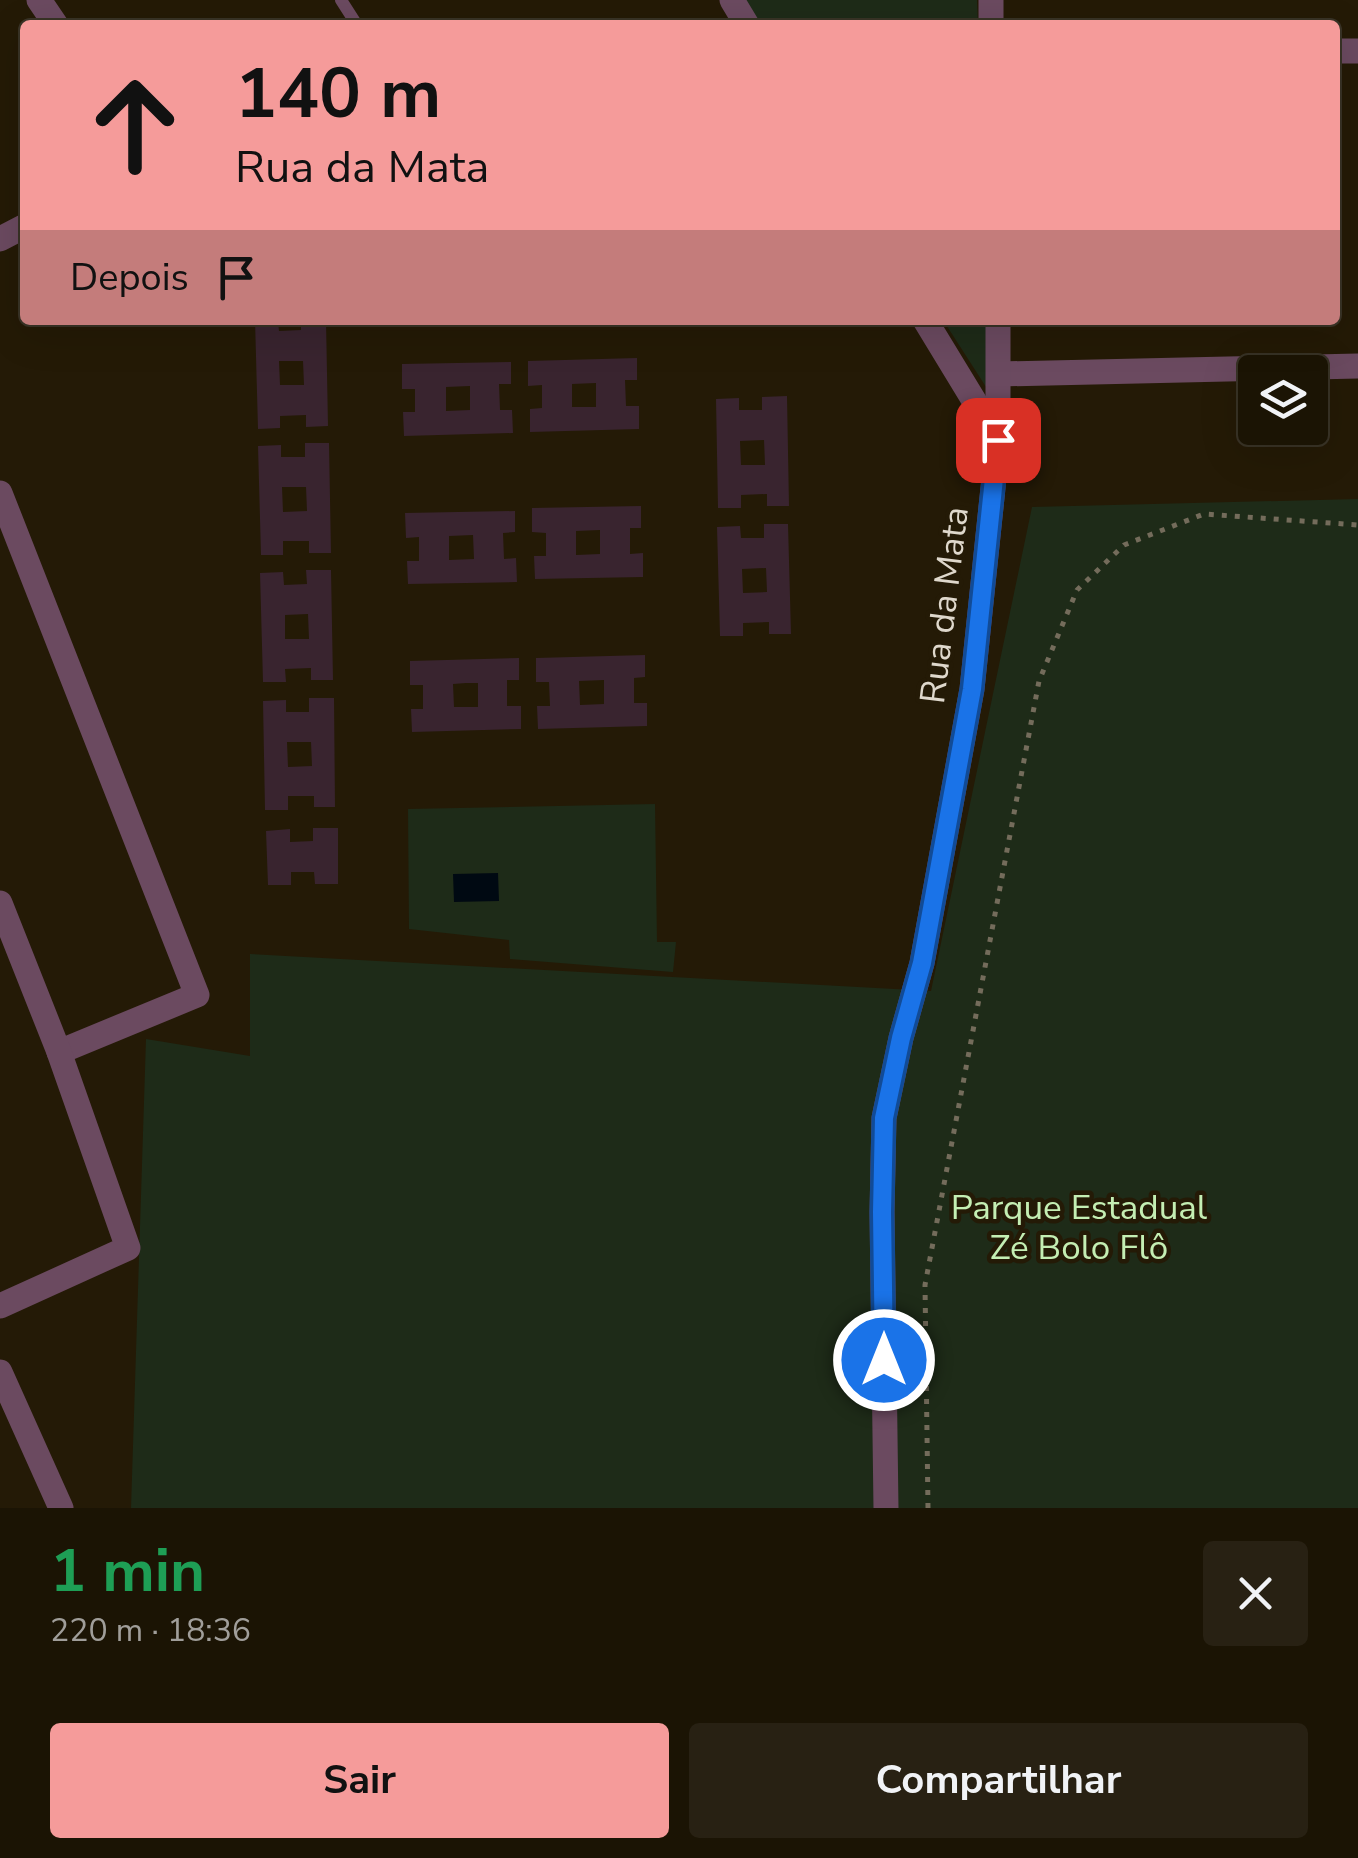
<!DOCTYPE html>
<html lang="pt">
<meta charset="utf-8">
<style>
:root{--surface:#1b1404;--page:#282113;--text:#f1f3f6;--muted:#a09e9a;--line:#393326;--accent:#f59b9a}
body{margin:0;font-family:"Nunito Sans",sans-serif;background:var(--page);color:var(--text);height:100vh;display:flex;flex-direction:column;font-size:38px;white-space:nowrap}
*{box-sizing:border-box;margin:0}
p{font-size:32px;color:var(--muted)}
.icon{flex:none;width:55px;height:55px;fill:none;stroke:currentColor;stroke-width:2;stroke-linecap:round;stroke-linejoin:round}
.map{position:relative;height:1508px;overflow:hidden}
.side{display:flex;flex-direction:column;background:var(--surface);flex:1}
.side>*{flex:none}
.hud{position:absolute;left:20px;top:20px;width:1320px;height:305px;border-radius:10px;box-shadow:0 10px 40px #0002,0 0 0 2px var(--line);background:#f59b9a;color:#111;overflow:hidden}
.controls{position:absolute;left:1238px;top:355px;display:grid;gap:20px}
.controls a{display:grid;place-items:center;width:90px;height:90px;border-radius:10px;background:var(--surface);box-shadow:0 10px 40px #0002,0 0 0 2px var(--line);font-size:50px}
.pin{position:absolute;display:grid;place-items:center;width:85px;height:85px;color:#fff;margin:-42px;border-radius:20px;box-shadow:0 5px 15px #0006}
.me{position:absolute;width:110px;margin:-55px;rotate:0deg;stroke-linejoin:round;filter:drop-shadow(0 0 8px #0008)}
.turn{display:flex;align-items:center;gap:35px;height:210px;padding:0 50px;font-size:45px}
.turn .icon{width:130px;height:130px;stroke-width:2.5}
.turn b{display:block;font-size:70px;line-height:85px}
.then{display:flex;align-items:center;height:95px;padding:0 50px;background:#0003;gap:20px;font-size:38px}
.round{display:grid;place-items:center;flex:none;width:105px;height:105px;border-radius:10px;background:var(--page)}
.headline{display:flex;align-items:center;justify-content:space-between;height:170px;padding:0 50px}
h1{font-size:60px;font-weight:700;line-height:75px;color:#1e9e55}
.action{display:flex;gap:20px;margin-top:auto;padding:20px 50px}
.action a{flex:1;height:115px;border-radius:10px;background:var(--accent);color:#111;font-size:40px;font-weight:700;line-height:115px;text-align:center}
.action a+a{background:var(--page);color:var(--text)}
.map>svg:first-child{display:block}
.green{fill:#1e2b18}
.water{fill:#000912}
.building{fill:#39242f;fill-rule:evenodd}
.lines{fill:none;stroke-linecap:round;stroke-linejoin:round}
.path{stroke:#746c5b;stroke-width:5;stroke-dasharray:5 8;stroke-linecap:butt}
.lane{stroke:#6b4a60;stroke-width:12}
.street{stroke:#6b4a60;stroke-width:25}
.route-casing{stroke:#114b97;stroke-width:25}
.route{stroke:#1a73e8;stroke-width:18}
.labels{text-anchor:middle;stroke-width:9;stroke-linejoin:round;paint-order:stroke}
.street-label{font-size:35px;fill:#dfd8cc;stroke:#241a06}
.park-label{font-size:35px;fill:#c4eeb3;stroke:#241a06}
</style>
<div class="map">
<svg width="1358" height="1508" viewBox="0 0 1358 1508">
<rect width="100%" height="100%" fill="#241a06"/>
<g class="green">
<polygon points="740,0 977,0 978,25 756,25"/>
<polygon points="943,320 986,320 988,390"/>
<polygon points="1358,499 1358,1508 131,1508 146,1039 250,1056 250,954 931,991 1032,507"/>
<polygon points="655,804 657,942 676,942 673,972 510,959 509,940 409,929 408,809"/>
</g>
<polygon class="water" points="498,873 499,901 454,902 453,874"/>
<g class="building">
<path d="M 255,320 L 278,320 L 279,331 L 301,330 L 301,320 L 326,320 L 328,426 L 306,427 L 306,415 L 280,416 L 280,428 L 258,429 ZM 279,361 L 303,361 L 304,385 L 280,385 Z"/>
<path d="M 637,358 L 637,380 L 625,380 L 626,406 L 639,406 L 639,429 L 530,432 L 530,409 L 542,408 L 542,385 L 528,386 L 528,361 ZM 596,383 L 596,407 L 572,407 L 572,384 Z"/>
<path d="M 511,362 L 511,384 L 499,384 L 500,410 L 512,410 L 513,433 L 404,436 L 403,412 L 415,412 L 415,389 L 402,389 L 402,364 ZM 470,386 L 470,410 L 446,411 L 446,387 Z"/>
<path d="M 787,396 L 789,506 L 767,506 L 767,494 L 741,495 L 741,508 L 718,508 L 716,399 L 739,398 L 739,410 L 762,410 L 762,397 ZM 764,440 L 765,465 L 741,465 L 740,441 Z"/>
<path d="M 305,443 L 329,443 L 331,553 L 309,553 L 309,541 L 283,541 L 283,555 L 261,555 L 258,446 L 281,445 L 281,457 L 305,457 ZM 282,487 L 306,487 L 307,511 L 283,512 Z"/>
<path d="M 641,506 L 641,528 L 630,528 L 630,554 L 643,553 L 643,577 L 535,579 L 534,556 L 546,556 L 546,533 L 532,532 L 532,508 ZM 600,530 L 600,554 L 576,555 L 576,531 Z"/>
<path d="M 515,511 L 515,532 L 503,533 L 504,559 L 516,558 L 517,582 L 408,584 L 407,561 L 419,561 L 419,537 L 406,538 L 405,513 ZM 473,535 L 474,559 L 449,560 L 449,536 Z"/>
<path d="M 764,524 L 788,524 L 791,634 L 769,634 L 769,622 L 743,623 L 743,636 L 720,636 L 717,527 L 740,526 L 741,538 L 764,538 ZM 766,568 L 767,592 L 743,593 L 742,569 Z"/>
<path d="M 306,570 L 331,570 L 333,680 L 311,680 L 311,668 L 285,669 L 286,682 L 263,682 L 260,573 L 283,572 L 284,585 L 307,584 ZM 308,614 L 309,639 L 285,639 L 285,615 Z"/>
<path d="M 645,655 L 645,677 L 634,678 L 634,703 L 647,703 L 647,726 L 538,729 L 537,706 L 550,706 L 549,682 L 536,682 L 536,658 ZM 604,680 L 604,704 L 580,705 L 579,681 Z"/>
<path d="M 519,658 L 519,680 L 507,680 L 507,706 L 521,706 L 521,729 L 412,732 L 411,709 L 423,709 L 423,685 L 410,685 L 410,661 ZM 466,683 L 478,683 L 478,707 L 454,707 L 453,684 Z"/>
<path d="M 309,698 L 334,698 L 335,807 L 314,807 L 314,796 L 288,796 L 288,810 L 265,810 L 263,701 L 286,700 L 286,712 L 309,712 ZM 287,742 L 311,742 L 312,766 L 288,767 Z"/>
<polygon points="313,828 338,828 338,884 315,884 314,872 291,872 291,885 268,885 266,831 290,829 290,842 313,841"/>
</g>
<g class="lines">
<polyline class="path" points="928,1508 925,1285 1039,681 1077,590 1124,545 1204,514 1358,525"/>
<polyline class="lane" points="341,0 357,25"/>
<g class="street">
<polyline points="39,0 56,25"/>
<polyline points="732,0 747,25"/>
<polyline points="991,0 991,25"/>
<polyline points="1335,51 1358,51"/>
<polyline points="0,239 25,226"/>
<polyline points="925,320 998,440"/>
<polyline points="1000,374 1358,366"/>
<polyline points="0,493 197,995 59,1052"/>
<polyline points="0,903 59,1052 128,1248 0,1306"/>
<polyline points="0,1372 61,1508"/>
<polyline points="886,1508 882,1212 884,1118 901,1038 922,963 972,689 998,440 998,320"/>
</g>
</g>
<g class="lines">
<defs>
<polyline id="route" points="884,1360 882,1212 884,1118 901,1038 922,963 972,689 998,440"/>
</defs>
<use href="#route" class="route-casing"/>
<use href="#route" class="route"/>
</g>
<g class="labels">
<g class="street-label">
<text transform="translate(944 605) rotate(-83)" y="12">Rua da Mata</text>
</g>
<g class="park-label">
<text x="1079" y="1219">Parque Estadual<tspan x="1079" dy="40">Zé Bolo Flô</tspan></text>
</g>
</g>
</svg>
<div class="controls">
<a><svg class="icon" aria-label="layers" viewBox="0 0 24 24"><path d="M12 4l9 5-9 5-9-5zM3 14l9 5 9-5"/></svg></a>
</div>
<div class="pin" style="left:998px;top:440px;background:#d93025"><svg class="icon" aria-label="arrive" viewBox="0 0 24 24"><path d="M6 21V4h12l-3 4 3 4H6"/></svg></div>
<svg class="me" style="left:884px;top:1360px" viewBox="-20 -20 40 40"><circle r="17" fill="#1a73e8" stroke="#fff" stroke-width="3"/><path d="M0-11L8 9 0 5-8 9z" fill="#fff"/></svg>
<div class="hud">
<div class="turn"><svg class="icon" aria-label="ahead" viewBox="0 0 24 24"><path d="M12 20V5M6 11l6-6 6 6"/></svg><div><b>140 m</b>Rua da Mata</div></div>
<div class="then">Depois<svg class="icon" aria-label="arrive" viewBox="0 0 24 24"><path d="M6 21V4h12l-3 4 3 4H6"/></svg></div>
</div>
</div>
<section class="side">
<div class="headline"><div><h1>1 min</h1><p>220 m · 18:36</p></div><a class="round"><svg class="icon" aria-label="close" viewBox="0 0 24 24"><path d="M6 6l12 12M18 6L6 18"/></svg></a></div>
<div class="action"><a>Sair</a><a>Compartilhar</a></div>
</section>
